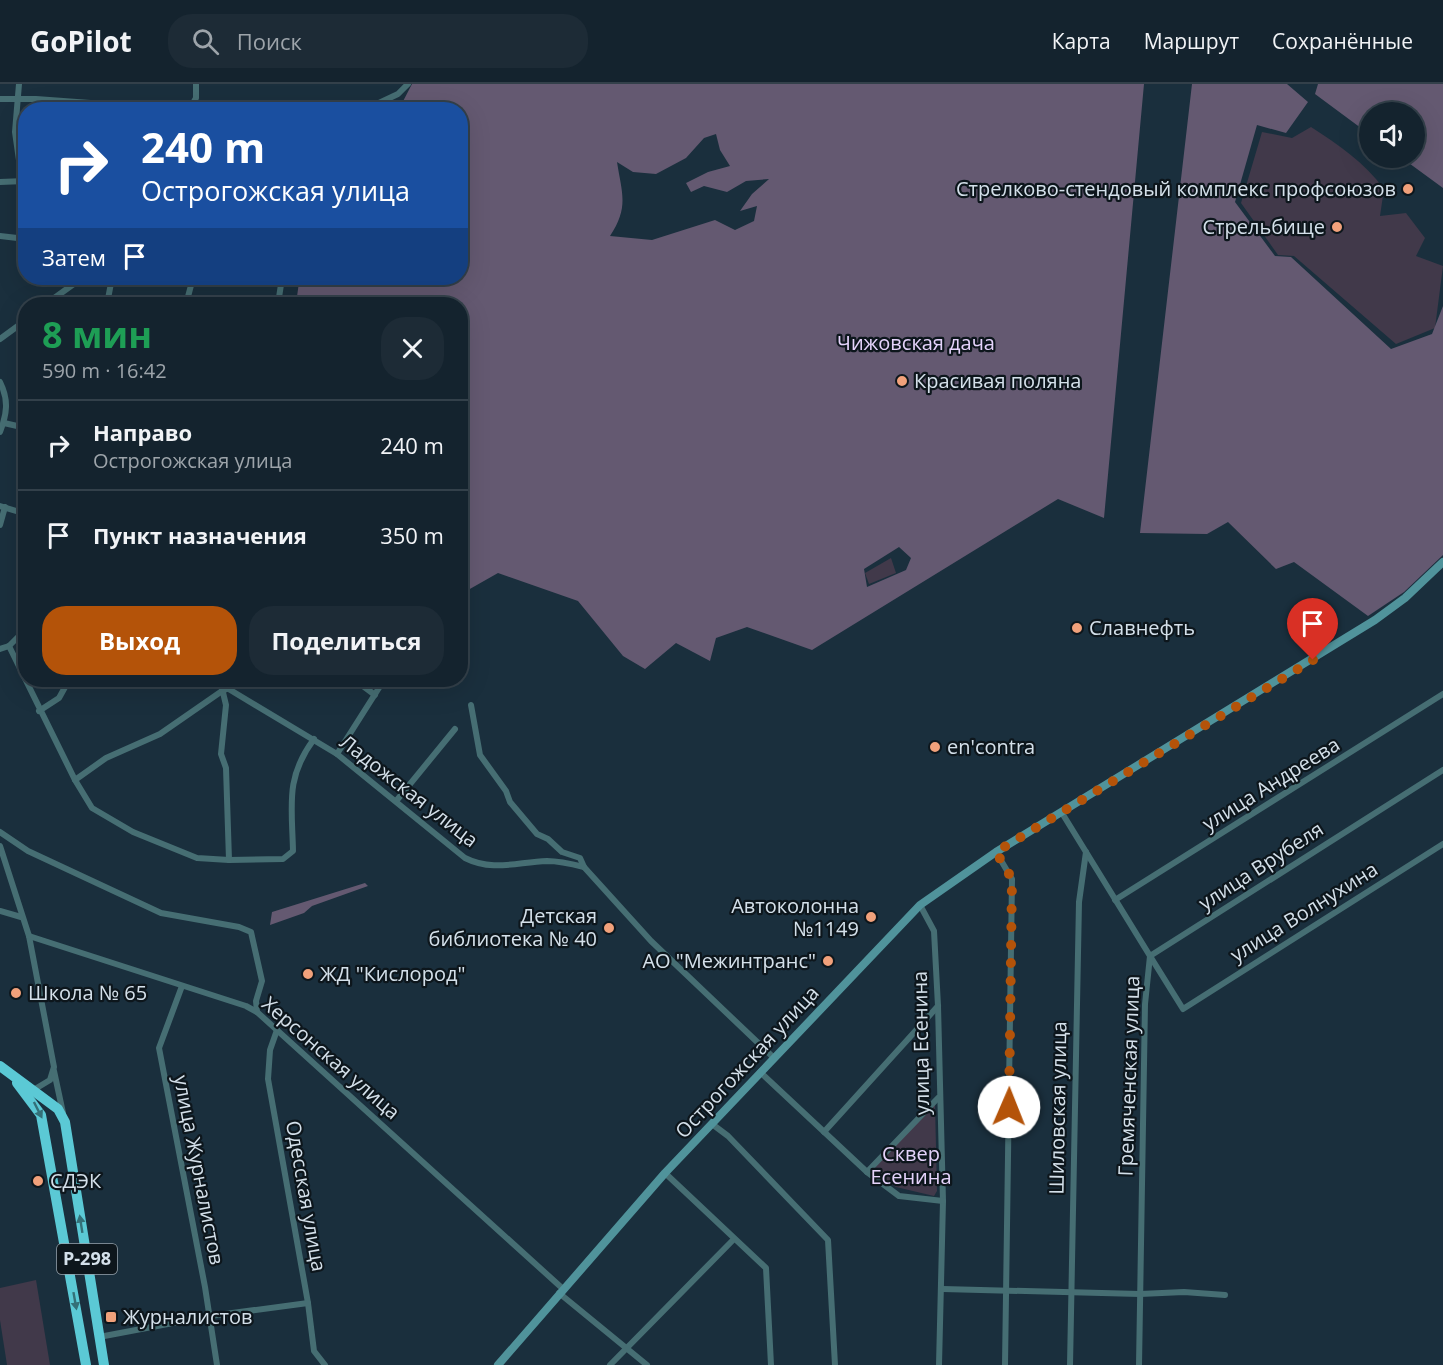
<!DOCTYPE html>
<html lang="ru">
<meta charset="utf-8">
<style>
:root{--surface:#14232e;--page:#1d2b36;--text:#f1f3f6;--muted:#9da4aa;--line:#33404a;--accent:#b45309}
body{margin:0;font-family:"Open Sans",sans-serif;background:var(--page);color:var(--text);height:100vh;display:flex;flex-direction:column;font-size:22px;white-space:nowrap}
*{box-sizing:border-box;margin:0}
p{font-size:20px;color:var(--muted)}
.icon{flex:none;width:33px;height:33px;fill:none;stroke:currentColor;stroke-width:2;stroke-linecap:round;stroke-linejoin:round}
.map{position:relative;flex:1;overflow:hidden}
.panel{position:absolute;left:18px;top:213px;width:450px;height:390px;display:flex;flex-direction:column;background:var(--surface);border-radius:24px;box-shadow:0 6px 24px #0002,0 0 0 2px var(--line)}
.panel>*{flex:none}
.hud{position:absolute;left:18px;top:18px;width:450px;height:183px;border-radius:24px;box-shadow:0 6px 24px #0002,0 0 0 2px var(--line);background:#1a4fa0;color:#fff;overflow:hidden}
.tools{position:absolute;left:1359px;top:18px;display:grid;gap:12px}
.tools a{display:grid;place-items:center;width:66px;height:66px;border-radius:50%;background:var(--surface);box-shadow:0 6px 24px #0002,0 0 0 2px var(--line);font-size:30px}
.pin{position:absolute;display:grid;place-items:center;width:51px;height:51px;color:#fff;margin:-62px -26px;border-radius:50% 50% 50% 0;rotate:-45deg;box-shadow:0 0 6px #0007}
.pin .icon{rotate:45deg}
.me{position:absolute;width:66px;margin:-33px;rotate:1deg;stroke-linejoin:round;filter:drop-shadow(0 0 4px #0008)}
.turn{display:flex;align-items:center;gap:21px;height:126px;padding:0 24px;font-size:27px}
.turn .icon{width:78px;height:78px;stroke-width:2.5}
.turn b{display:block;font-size:42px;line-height:51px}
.then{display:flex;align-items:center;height:57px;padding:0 24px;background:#0003;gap:12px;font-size:22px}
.round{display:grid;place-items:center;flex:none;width:63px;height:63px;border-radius:24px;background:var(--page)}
.head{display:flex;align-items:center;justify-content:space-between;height:102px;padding:0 24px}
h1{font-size:36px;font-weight:700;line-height:45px;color:#1e9e55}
.cta{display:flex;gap:12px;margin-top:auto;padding:12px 24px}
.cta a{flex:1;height:69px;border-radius:24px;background:var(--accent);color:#fff;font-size:24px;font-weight:700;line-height:69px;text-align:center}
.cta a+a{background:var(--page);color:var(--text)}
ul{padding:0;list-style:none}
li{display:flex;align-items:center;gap:18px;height:90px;padding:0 24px;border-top:2px solid var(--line)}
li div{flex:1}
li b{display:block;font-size:22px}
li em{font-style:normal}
header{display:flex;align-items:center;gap:36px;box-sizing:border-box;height:84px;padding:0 30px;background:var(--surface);border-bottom:2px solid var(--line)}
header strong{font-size:28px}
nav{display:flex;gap:33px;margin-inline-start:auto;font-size:21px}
.search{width:420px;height:54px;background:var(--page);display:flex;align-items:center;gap:15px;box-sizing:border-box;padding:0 21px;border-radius:24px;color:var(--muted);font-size:22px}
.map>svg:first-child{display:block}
.green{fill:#41394a}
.forest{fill:#645971;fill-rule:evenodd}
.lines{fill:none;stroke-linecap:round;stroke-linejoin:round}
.street{stroke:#466e73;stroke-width:6}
.secondary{stroke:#50939b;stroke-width:8}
.highway{stroke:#5bc9d5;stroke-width:10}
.oneway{fill:#347078}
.route{stroke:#b45309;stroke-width:10;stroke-dasharray:0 18}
.poi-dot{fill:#f1a17b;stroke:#0d161c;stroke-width:2}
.labels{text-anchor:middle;stroke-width:4.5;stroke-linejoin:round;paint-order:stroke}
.shield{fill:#0d161c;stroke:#98a3ac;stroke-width:1.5}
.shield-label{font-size:18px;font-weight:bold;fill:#d4e0ea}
.poi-label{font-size:20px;fill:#d4e0ea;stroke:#0d161c;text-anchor:start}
.park-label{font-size:20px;fill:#e5d3fb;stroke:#0d161c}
.street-label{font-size:20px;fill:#d4e0ea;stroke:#0d161c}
</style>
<header>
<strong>GoPilot</strong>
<div class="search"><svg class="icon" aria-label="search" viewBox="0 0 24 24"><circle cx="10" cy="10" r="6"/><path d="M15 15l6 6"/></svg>Поиск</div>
<nav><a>Карта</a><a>Маршрут</a><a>Сохранённые</a></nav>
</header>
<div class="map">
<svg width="1443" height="1281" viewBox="0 0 1443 1281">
<rect width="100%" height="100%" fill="#1a2f3d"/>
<g class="green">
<path d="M 1311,43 C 1339,61 1364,78 1384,105 L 1380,132 L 1406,129 L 1425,154 L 1416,172 L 1443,182 L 1435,244 L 1396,260 L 1294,172 L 1278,171 L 1241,119 L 1262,48 L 1292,54 Z"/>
<polygon points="891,474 896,489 869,500 865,489"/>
<polygon points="935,1020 937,1107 934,1112 896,1103 871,1086"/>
<polygon points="36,1196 50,1281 7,1281 0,1236 0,1204"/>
</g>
<g class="forest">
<path d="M 412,0 L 1144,0 L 1104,434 L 1058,415 L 812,566 L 747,543 L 716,554 L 710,577 L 676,559 L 645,585 L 623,572 L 578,517 L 498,489 L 461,510 L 460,220 L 296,220 L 299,198 L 295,194 L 460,194 L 460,26 L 399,25 ZM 716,50 L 720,66 L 730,82 L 708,88 L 686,99 L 691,108 L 704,102 L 727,108 L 746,97 L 769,95 L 752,110 L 740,127 L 757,122 L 754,137 L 735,146 L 715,136 L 652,156 L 610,152 C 629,123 622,110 617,78 L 633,88 L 656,90 L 686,74 L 704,54 ZM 899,463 L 911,474 L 906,486 L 867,503 L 864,485 Z"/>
<polygon points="1192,0 1287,0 1308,18 1286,49 1257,41 1235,118 1275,172 1291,173 1391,265 1432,250 1443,222 1443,471 1404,508 1368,532 1294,478 1276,485 1228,438 1207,450 1140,449"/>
<polygon points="1318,0 1443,0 1443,104 1402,74 1414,74 1414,28 1370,28 1369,50 1315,10"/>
<polygon points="365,799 368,802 312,822 304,829 270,841 272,828"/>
</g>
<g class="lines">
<g class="street">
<polyline points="19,0 15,48 22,97"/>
<polyline points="0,15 36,15 186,26"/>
<polyline points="189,26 196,14 196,0"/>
<polyline points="364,26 398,10 408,0"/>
<polyline points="0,98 25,97"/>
<polyline points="0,152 26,155"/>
<polyline points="46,220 82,194"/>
<polyline points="107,220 112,194"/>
<polyline points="186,220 193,194"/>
<polyline points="278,220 282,194"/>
<polyline points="0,255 26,236"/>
<path d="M 0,298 C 9,316 7,330 0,348"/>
<polyline points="4,339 26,344"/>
<polyline points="0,422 26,430"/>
<polyline points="0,441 5,423"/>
<path d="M 9,562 L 75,696 L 92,724 L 133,748 L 197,774 L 229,776 L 283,775 L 293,767 C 292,721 285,694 314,655"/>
<polyline points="0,565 9,562 26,545"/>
<polyline points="220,596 226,621 221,670 226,684 229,776"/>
<polyline points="355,596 375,611"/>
<path d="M 227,604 L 337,670 L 465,774 C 493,788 517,778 547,777 C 560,777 572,780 584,783"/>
<polyline points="471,621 480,671 506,707 510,718 537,750 548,755 562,768 580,774 584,783 651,857 774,974"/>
<polyline points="39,627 59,614 69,596"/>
<polyline points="337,670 384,596"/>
<polyline points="1443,686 1150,872 1183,925 1443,760"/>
<polyline points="75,696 106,674 160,650 222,607 247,596"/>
<polyline points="397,716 455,645"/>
<polyline points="1062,729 1150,872 1145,920 1139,1281"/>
<polyline points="0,748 28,767 161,829 239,843 251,848 262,897 256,917 257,928"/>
<polyline points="0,762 29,852 54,983 50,996 35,1005"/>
<polyline points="996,768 1012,795 1005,1281"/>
<polyline points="1115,816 1443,610"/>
<polyline points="920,821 934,847 938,922 943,1117 939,1281"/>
<polyline points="0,827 21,833"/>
<polyline points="29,852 246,922 257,928 562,1204"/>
<polyline points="182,902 159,964 205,1203 217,1281"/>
<polyline points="277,946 270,966 268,995 308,1219 314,1267 325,1281"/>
<polyline points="54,987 63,1029"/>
<polyline points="760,988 867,1088 899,1112 943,1117"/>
<polyline points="712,1040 728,1052 828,1156 835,1281"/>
<polyline points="824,1048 938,922"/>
<polyline points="867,1088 938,1014"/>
<polyline points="665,1089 766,1184 771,1281"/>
<polyline points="943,1205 1140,1210 1184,1208 1225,1211"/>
<polyline points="559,1209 647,1281"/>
<polyline points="99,1253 210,1232 308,1219"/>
<polyline points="610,1281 734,1155"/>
<polyline points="1070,1281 1079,818 1086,768"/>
</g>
<polyline class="secondary" points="498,1281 665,1089 920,821 996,768 1375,536 1405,514 1443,478"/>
<g class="highway">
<polyline points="0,982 58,1025 65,1038 104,1281"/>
<polyline points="17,999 41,1031 86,1281"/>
</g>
</g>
<defs><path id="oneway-solid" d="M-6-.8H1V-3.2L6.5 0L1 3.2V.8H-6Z" transform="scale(1.5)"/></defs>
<g class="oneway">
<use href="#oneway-solid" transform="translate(38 1026) rotate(63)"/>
<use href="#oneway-solid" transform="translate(81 1140) rotate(-99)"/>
<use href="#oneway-solid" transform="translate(75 1217) rotate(80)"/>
</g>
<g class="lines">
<polyline class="route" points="1009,1023 1012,795 996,768 1313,576"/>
</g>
<g class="poi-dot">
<circle cx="1408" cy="105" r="6"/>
<circle cx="1337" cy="143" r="6"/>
<circle cx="902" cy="297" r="6"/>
<circle cx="1077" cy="544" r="6"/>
<circle cx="935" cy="663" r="6"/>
<circle cx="871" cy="833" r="6"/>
<circle cx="609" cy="844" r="6"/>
<circle cx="828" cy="877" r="6"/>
<circle cx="308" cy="890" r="6"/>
<circle cx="16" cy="909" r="6"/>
<circle cx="38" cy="1097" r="6"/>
<rect x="105" y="1227" width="12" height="12" rx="3"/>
</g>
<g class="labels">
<rect class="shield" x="57" y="1160" width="60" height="30" rx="4.5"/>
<g class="shield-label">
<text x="87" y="1181">Р-298</text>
</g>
<g class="poi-label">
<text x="1396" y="112" text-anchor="end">Стрелково-стендовый комплекс профсоюзов</text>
<text x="1325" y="150" text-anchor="end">Стрельбище</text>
<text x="914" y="304">Красивая поляна</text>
<text x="1089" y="551">Cлавнефть</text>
<text x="947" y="670">en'contra</text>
<text x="859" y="829" text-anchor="end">Автоколонна<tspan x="859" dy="23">№1149</tspan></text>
<text x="597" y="839" text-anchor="end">Детская<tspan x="597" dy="23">библиотека № 40</tspan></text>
<text x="816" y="884" text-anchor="end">АО "Межинтранс"</text>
<text x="320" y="897">ЖД "Кислород"</text>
<text x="28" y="916">Школа № 65</text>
<text x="50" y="1104">СДЭК</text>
<text x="123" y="1240">Журналистов</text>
</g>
<g class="park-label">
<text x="916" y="266">Чижовская дача</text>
<text x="911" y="1077">Сквер<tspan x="911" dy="23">Есенина</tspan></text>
</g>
<g class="street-label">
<text transform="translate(1271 700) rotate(-32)" y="7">улица Андреева</text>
<text transform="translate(409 707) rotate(38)" y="7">Ладожская улица</text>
<text transform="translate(1261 782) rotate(-33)" y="7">улица Врубеля</text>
<text transform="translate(1304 828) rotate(-32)" y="7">улица Волнухина</text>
<text transform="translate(921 959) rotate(-91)" y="7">улица Есенина</text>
<text transform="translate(331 974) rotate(41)" y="7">Херсонская улица</text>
<text transform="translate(747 978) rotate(-47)" y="7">Острогожская улица</text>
<text transform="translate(1129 992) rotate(-88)" y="7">Гремяченская улица</text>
<text transform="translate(1058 1024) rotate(-89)" y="7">Шиловская улица</text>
<text transform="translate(199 1086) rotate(79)" y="7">улица Журналистов</text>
<text transform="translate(306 1112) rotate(80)" y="7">Одесская улица</text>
</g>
</g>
</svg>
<div class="tools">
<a><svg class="icon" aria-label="sound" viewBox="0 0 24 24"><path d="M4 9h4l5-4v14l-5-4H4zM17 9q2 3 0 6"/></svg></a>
</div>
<div class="pin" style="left:1313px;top:576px;background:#d93025"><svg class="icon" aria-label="arrive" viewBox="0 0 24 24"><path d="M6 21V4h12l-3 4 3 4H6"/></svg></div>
<svg class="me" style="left:1009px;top:1023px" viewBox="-20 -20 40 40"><circle r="19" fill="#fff"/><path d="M0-13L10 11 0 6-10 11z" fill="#b45309"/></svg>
<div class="hud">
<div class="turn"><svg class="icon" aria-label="right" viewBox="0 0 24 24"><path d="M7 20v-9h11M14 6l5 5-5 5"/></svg><div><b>240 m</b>Острогожская улица</div></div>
<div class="then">Затем<svg class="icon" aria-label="arrive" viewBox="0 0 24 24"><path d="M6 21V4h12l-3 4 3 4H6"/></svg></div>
</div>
<section class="panel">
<div class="head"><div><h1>8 мин</h1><p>590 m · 16:42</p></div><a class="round"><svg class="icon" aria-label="close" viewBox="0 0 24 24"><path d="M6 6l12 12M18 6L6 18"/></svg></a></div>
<ul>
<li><svg class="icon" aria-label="right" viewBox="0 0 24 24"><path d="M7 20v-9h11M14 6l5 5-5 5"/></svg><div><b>Направо</b><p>Острогожская улица</p></div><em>240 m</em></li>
<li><svg class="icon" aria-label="arrive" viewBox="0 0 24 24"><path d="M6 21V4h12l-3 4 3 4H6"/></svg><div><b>Пункт назначения</b></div><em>350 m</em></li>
</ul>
<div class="cta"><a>Выход</a><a>Поделиться</a></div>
</section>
</div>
